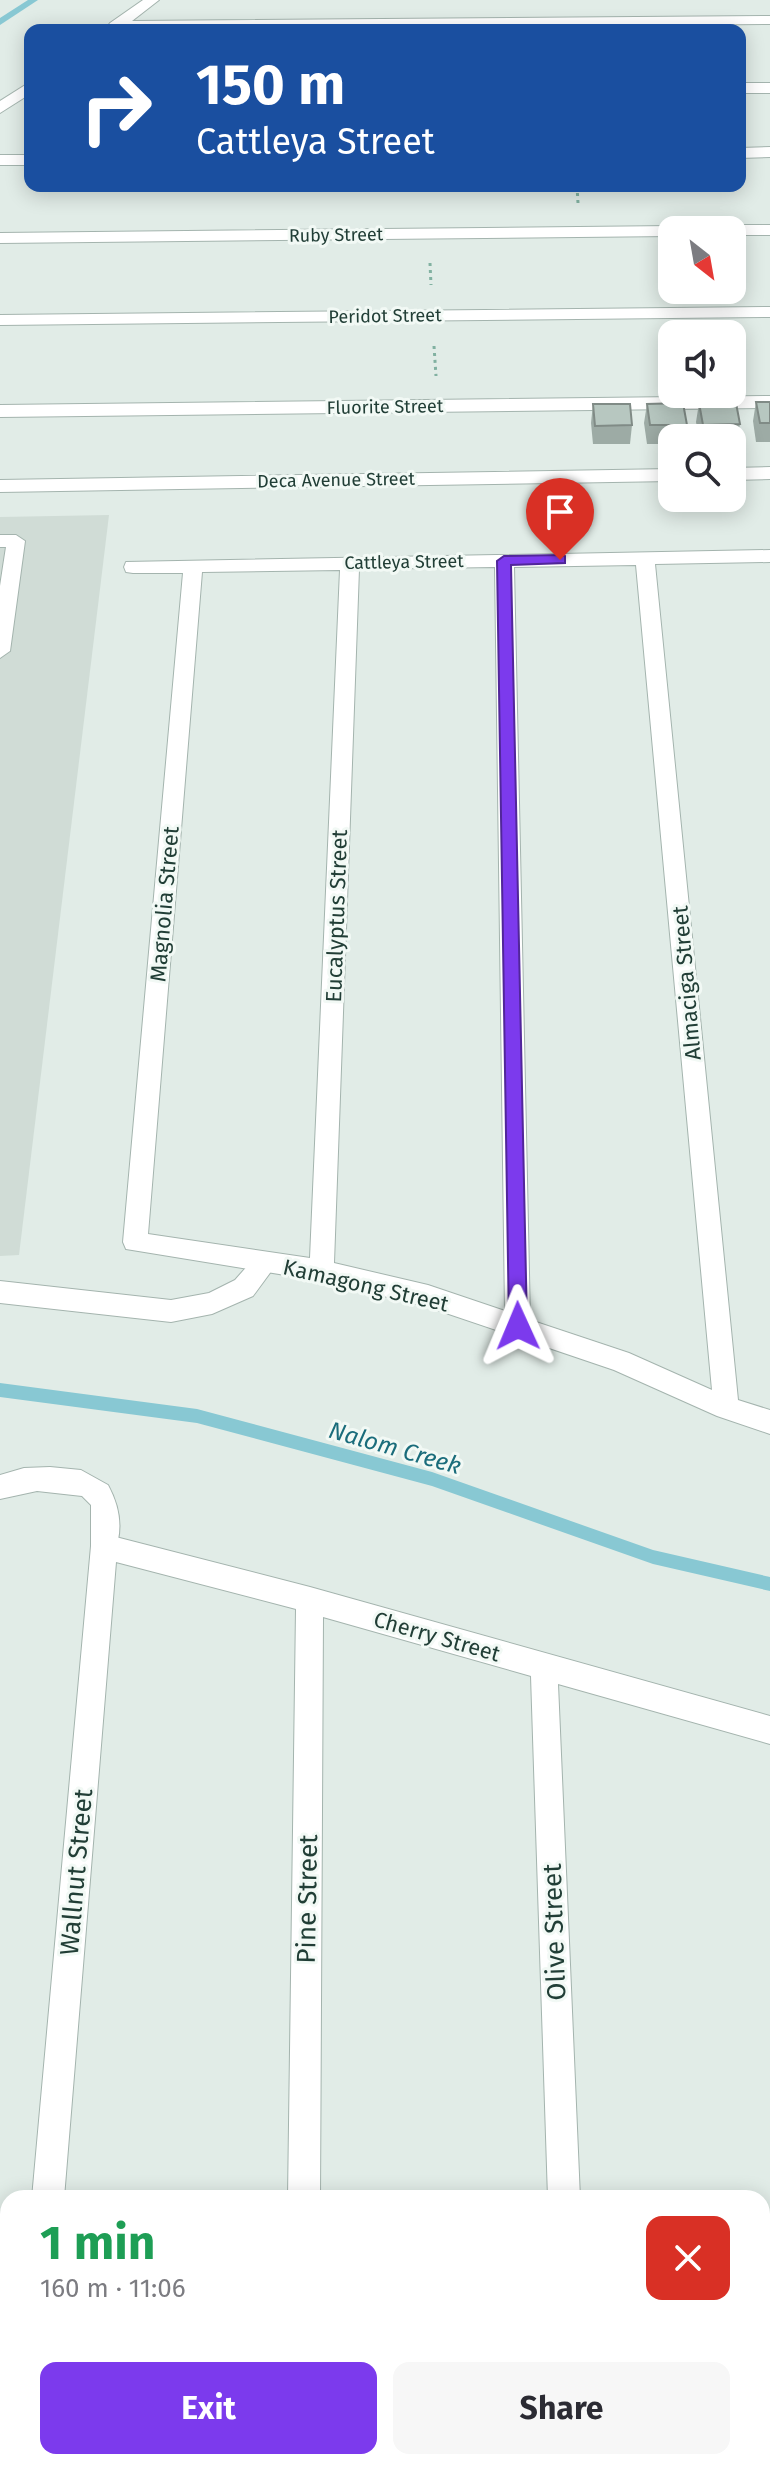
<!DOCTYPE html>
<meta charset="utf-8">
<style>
:root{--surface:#fff;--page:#f7f7f7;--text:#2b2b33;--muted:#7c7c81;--accent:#7c3aed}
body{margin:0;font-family:"Fira Sans",sans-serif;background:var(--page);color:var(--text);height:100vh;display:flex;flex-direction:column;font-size:30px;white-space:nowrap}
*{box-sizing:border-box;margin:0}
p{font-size:26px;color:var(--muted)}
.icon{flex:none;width:44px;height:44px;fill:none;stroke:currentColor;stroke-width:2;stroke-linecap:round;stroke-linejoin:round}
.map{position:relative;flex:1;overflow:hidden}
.panel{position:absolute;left:0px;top:2190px;width:770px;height:280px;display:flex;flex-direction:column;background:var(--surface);border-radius:24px 24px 0 0;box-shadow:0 4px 20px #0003}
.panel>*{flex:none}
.hud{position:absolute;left:24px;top:24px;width:722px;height:168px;border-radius:16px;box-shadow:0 4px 20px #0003;background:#1a4fa0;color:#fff;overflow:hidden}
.needle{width:52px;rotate:149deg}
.tools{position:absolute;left:658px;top:216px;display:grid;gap:16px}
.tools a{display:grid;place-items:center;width:88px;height:88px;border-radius:16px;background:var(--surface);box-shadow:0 4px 20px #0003;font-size:40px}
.pin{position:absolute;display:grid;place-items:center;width:68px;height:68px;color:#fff;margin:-82px -34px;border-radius:50% 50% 50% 0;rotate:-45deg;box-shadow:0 0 8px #0007}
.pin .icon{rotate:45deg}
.me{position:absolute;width:88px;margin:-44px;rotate:359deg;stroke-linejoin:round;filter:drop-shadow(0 0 6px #0008)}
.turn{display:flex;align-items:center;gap:28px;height:168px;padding:0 40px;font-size:36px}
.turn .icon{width:104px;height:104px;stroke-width:2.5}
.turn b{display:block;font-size:56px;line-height:68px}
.round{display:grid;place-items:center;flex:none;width:84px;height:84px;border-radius:16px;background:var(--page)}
.head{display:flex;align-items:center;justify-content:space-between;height:136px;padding:0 40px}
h1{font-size:48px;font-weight:700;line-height:60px;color:#1e9e55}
.button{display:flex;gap:16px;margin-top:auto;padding:16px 40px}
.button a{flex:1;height:92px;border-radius:16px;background:var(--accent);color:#fff;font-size:32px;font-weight:700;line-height:92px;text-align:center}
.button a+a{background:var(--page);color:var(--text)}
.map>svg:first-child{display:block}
.built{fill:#d0dcd6}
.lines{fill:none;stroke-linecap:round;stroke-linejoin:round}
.stream{fill:#88c8d3;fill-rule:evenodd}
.service-casing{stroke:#a4b4ae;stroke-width:2}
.minor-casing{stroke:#a4b4ae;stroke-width:2}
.path{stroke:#81b1a1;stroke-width:3;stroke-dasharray:3 4;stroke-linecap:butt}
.service{fill:#fff;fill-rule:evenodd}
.minor{fill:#fff;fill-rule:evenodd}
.wall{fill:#9daba5}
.building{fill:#b7c7c0;stroke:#808b86;stroke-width:2}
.route{fill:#7c3aed;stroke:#51269a;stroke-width:2}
.labels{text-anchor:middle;stroke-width:6;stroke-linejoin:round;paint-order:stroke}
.far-street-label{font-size:18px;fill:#213e36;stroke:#f2f9f5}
.street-label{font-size:22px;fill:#213e36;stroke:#f2f9f5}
.water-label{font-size:24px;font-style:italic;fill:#1a6c7b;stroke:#f2f9f5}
.near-street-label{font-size:26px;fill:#213e36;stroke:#f2f9f5}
</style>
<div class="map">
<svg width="770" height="2470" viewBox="0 0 770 2470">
<rect width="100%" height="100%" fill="#e1ece7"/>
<polygon class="built" points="109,515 19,1255 0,1256 0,517"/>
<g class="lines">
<g class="stream">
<polygon points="28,0 38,0 0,25 0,18"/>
<polygon points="0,1383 197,1409 432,1472 653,1550 770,1577 770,1591 653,1564 432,1486 197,1423 0,1397"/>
</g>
<defs>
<g id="service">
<polygon points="0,535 16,535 25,541 10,651 0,658 0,586 6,547 0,547"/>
<polygon points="266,1252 275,1255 278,1262 253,1296 212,1314 171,1322 0,1303 0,1281 171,1300 209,1293 235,1280 257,1255"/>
<path d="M 50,1467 L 81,1470 L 108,1485 C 120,1507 124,1531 113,1555 L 104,1558 L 95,1555 L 91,1546 L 91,1505 L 82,1496 L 37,1491 L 0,1499 L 0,1475 L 24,1468 Z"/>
</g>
<g id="minor">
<polygon points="143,0 159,0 132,21 770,16 770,24 105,30 110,23"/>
<polygon points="30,82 30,94 0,113 0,101"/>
<rect x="740" y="83" width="30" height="10"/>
<polygon points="770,147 770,157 740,158 740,148"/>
<rect x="0" y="155" width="30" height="10"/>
<polygon points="732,225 770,225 770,235 732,235 732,230 724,230"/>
<polygon points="672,226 679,230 672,230 672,236 0,243 0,233"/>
<polygon points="770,307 770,317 0,325 0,315"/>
<polygon points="770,396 770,408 0,417 0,405"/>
<polygon points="770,467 770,479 732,480 732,468"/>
<polygon points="672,469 672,481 0,492 0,480"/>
<path d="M 770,550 L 770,562 L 655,564 L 738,1400 L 770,1410 L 770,1434 L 717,1416 L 614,1370 L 428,1307 L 322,1281 L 126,1249 L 123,1242 L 183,573 L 133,573 L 126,572 L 124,567 L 126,562 ZM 636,565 L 712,1390 L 629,1353 L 530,1320 L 514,567 ZM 495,567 L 505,1311 L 428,1285 L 334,1263 L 359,569 ZM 340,570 L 310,1258 L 148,1234 L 202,572 Z"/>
<polygon points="104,1534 310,1587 770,1716 770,1744 558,1684 580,2198 548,2198 531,1676 323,1617 320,2198 288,2198 296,1609 116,1562 64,2198 32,2198 91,1546 95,1537"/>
<polygon points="8,2462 42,2462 41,2470 7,2470"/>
<rect x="284" y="2462" width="34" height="8"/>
<rect x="558" y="2462" width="34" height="8"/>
</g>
</defs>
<use href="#service" class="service-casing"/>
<use href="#minor" class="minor-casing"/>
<g class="path">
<polyline points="577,186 578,203"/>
<polyline points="430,263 431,285"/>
<polyline points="434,346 436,376"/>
</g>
<use href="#service" class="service"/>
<use href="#minor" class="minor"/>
</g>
<g class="wall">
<polygon points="756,402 770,402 770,442 756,442 753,421"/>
<polygon points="699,403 740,424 736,443 732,443 732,438 699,438 696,422"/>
<polygon points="593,404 632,425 630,444 593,444 591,423"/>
<polygon points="647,404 687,425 685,438 672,438 672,444 647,444 644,423"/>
</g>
<g class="building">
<polygon points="756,402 770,402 770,423 760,423"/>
<polygon points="683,403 687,425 650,425 647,404"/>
<polygon points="699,403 736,403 740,424 703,425"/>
<polygon points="593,404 630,404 632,425 595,426"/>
</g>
<polygon class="route" points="560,555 565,556 565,563 511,565 527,1326 525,1332 518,1334 511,1332 509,1326 497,561 504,556"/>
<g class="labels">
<g class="far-street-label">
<text transform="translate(336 235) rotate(-1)" y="6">Ruby Street</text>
<text transform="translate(385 316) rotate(-1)" y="6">Peridot Street</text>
<text transform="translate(385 407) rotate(-1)" y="6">Fluorite Street</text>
<text transform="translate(336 480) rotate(-1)" y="6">Deca Avenue Street</text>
<text transform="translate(404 562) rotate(-1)" y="6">Cattleya Street</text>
</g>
<g class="street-label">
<text transform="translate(164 904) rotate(-85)" y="8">Magnolia Street</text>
<text transform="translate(336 916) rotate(-88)" y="8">Eucalyptus Street</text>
<text transform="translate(686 983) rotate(-95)" y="8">Almaciga Street</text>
<text transform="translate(366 1285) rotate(13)" y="8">Kamagong Street</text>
<text transform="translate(437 1636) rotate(16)" y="8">Cherry Street</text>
</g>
<g class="water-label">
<text transform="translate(395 1448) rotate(16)" y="8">Nalom Creek</text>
</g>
<g class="near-street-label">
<text transform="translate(76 1872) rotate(-85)" y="9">Wallnut Street</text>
<text transform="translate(307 1899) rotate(-89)" y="9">Pine Street</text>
<text transform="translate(554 1932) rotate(-92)" y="9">Olive Street</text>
</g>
</g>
</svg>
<div class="tools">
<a><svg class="needle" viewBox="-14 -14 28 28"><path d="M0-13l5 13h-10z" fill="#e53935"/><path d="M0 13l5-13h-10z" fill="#7c7c81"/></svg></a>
<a><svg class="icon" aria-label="sound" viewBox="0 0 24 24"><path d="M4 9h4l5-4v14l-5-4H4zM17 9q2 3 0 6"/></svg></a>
<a><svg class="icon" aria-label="search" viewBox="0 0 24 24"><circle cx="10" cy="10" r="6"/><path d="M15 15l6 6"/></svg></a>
</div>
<div class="pin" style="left:560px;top:560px;background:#d93025"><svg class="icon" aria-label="arrive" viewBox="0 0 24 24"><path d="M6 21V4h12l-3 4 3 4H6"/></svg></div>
<svg class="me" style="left:518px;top:1326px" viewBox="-20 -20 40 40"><path d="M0-17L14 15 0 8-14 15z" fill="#7c3aed" stroke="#fff" stroke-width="4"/></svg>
<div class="hud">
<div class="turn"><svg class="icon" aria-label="right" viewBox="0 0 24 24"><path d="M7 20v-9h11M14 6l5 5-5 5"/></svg><div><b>150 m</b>Cattleya Street</div></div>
</div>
<section class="panel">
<div class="head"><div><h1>1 min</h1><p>160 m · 11:06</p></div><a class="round" style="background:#d93025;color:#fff"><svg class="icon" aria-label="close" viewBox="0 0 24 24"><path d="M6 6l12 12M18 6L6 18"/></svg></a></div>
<div class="button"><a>Exit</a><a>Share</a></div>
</section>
</div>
